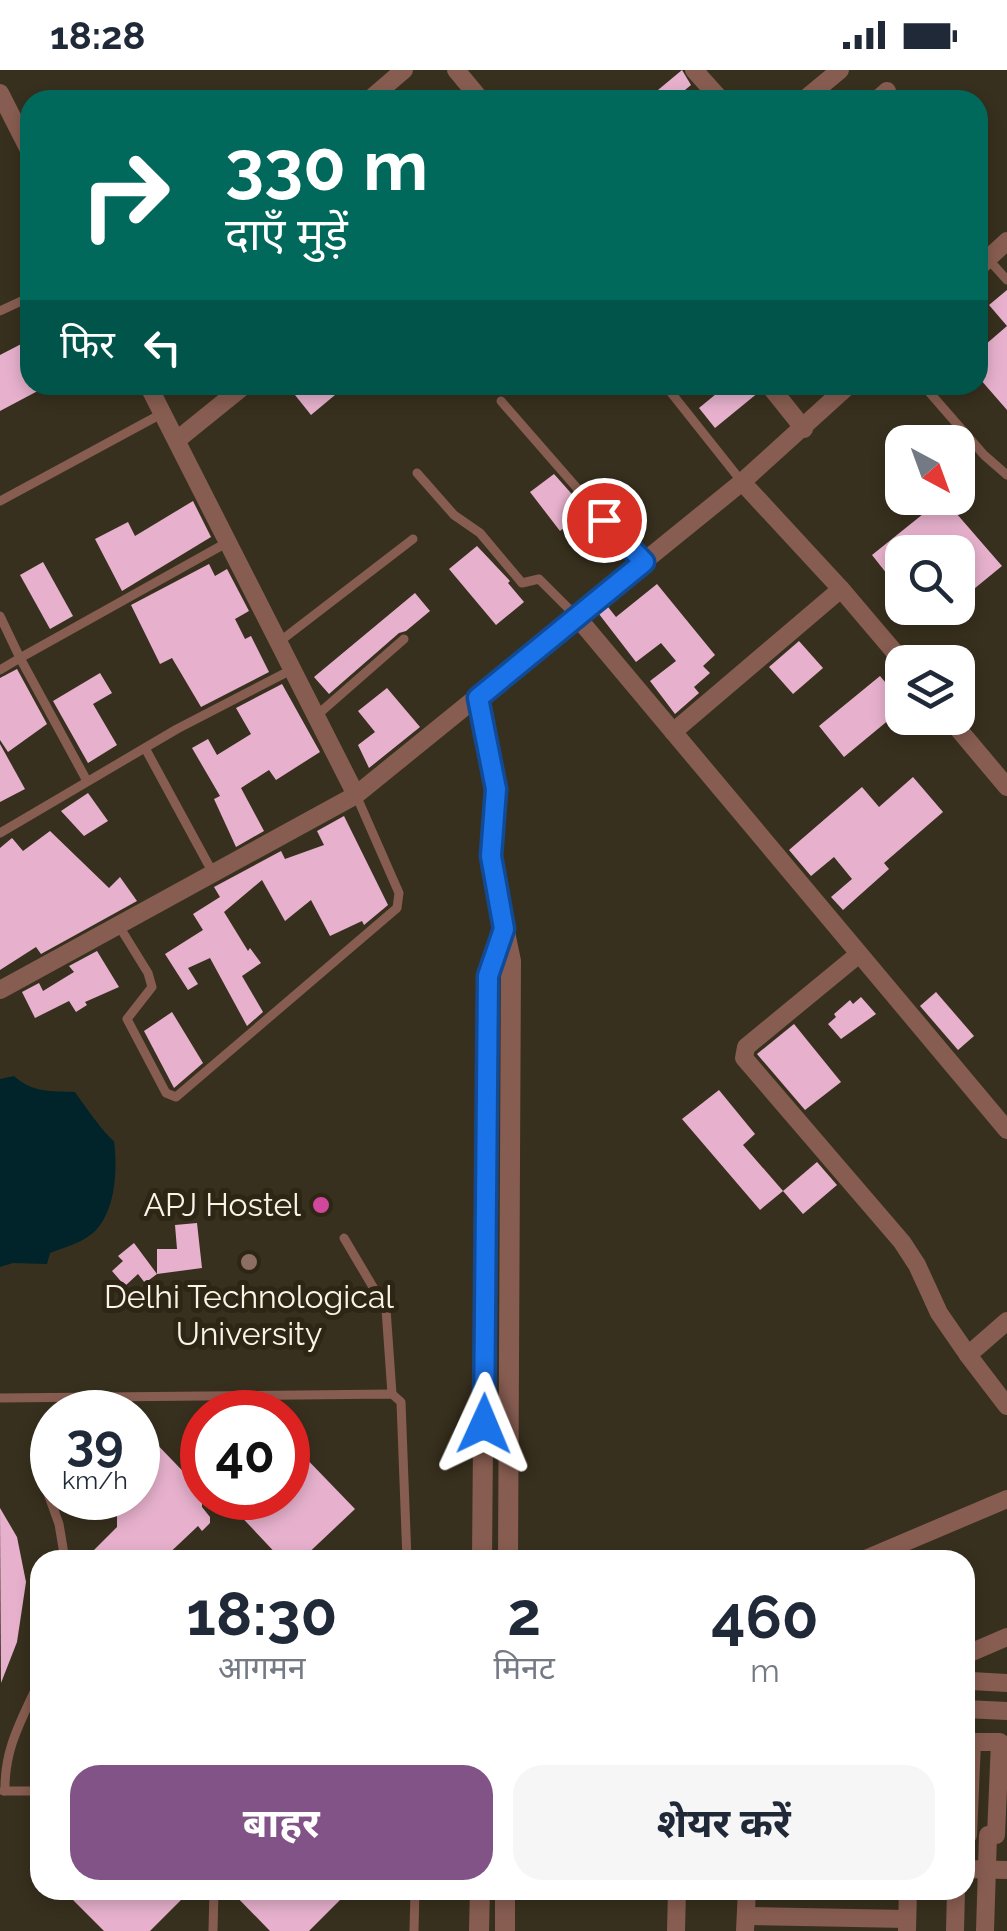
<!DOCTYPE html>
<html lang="hi">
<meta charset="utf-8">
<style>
:root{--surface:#fff;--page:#f6f6f7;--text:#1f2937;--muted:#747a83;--accent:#815387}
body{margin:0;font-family:Raleway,"Noto Sans Devanagari",sans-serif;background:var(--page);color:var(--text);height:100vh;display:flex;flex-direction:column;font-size:38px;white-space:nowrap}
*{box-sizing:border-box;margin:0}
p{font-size:32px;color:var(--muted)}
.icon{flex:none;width:55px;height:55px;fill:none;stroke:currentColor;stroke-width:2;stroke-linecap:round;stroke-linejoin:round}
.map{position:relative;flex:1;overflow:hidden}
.drawer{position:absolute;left:30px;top:1480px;width:945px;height:350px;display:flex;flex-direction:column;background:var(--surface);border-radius:30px;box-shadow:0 5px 15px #0003}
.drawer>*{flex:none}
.hud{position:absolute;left:20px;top:20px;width:968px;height:305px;border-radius:30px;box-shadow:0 5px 15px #0003;background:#00695c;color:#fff;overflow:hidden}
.needle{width:65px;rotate:139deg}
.tools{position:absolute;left:885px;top:355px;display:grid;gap:20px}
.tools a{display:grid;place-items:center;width:90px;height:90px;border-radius:20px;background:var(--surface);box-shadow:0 5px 15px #0003;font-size:50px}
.speed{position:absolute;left:30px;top:1320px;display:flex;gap:20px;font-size:50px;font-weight:700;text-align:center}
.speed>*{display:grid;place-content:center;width:130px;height:130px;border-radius:50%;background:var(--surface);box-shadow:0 5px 15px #0003;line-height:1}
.speed small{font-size:25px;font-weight:400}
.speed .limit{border:15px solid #d22;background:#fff;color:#111}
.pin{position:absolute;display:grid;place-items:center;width:85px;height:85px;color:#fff;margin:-42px;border:5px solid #fff;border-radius:50%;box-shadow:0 2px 10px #0007}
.me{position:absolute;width:110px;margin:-55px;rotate:1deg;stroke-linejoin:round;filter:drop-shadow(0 0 8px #0008)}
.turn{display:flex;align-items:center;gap:35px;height:210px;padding:0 40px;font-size:45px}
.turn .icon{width:130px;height:130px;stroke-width:2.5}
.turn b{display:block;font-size:70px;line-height:85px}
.then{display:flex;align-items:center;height:95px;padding:0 40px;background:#0003;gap:20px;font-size:38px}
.eta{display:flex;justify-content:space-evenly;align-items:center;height:170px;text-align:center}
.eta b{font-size:60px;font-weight:700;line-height:70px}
.primary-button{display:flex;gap:20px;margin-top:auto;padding:20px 40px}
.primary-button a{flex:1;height:115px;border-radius:30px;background:var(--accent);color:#fff;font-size:40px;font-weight:700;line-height:115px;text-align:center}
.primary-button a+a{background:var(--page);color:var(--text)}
.status{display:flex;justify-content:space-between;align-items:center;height:70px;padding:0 50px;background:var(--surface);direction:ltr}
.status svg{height:28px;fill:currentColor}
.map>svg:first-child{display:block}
.water{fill:#002429}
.building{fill:#e7b1cd}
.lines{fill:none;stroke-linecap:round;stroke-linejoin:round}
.service{stroke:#885d51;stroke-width:9}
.minor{stroke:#885d51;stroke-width:18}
.tertiary{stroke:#885d51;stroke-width:20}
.route-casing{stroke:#114b97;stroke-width:25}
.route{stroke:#1a73e8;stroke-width:18}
.hotel-dot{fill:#d1479c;stroke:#2e2614;stroke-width:4}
.education-dot{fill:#8d6e63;stroke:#2e2614;stroke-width:4}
.labels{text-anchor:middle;stroke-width:10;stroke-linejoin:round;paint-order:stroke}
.poi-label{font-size:32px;fill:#f9f3e8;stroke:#2e2614;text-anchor:end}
</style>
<div class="status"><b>18:28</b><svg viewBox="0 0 49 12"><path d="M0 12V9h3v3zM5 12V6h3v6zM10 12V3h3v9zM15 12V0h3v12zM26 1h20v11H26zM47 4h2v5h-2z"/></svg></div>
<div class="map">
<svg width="1007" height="1861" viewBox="0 0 1007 1861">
<rect width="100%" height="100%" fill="#38301e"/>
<path class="water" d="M 14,1006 C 33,1023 50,1021 75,1022 C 82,1032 105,1065 114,1071 C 118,1100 116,1151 86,1168 C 75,1175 62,1178 50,1183 L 47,1194 L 13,1193 L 0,1197 L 0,1009 Z"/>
<g class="building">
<polygon points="682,0 691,15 673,30 646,30"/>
<polygon points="1007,220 1007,340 980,309 987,303 978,292 978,281 1007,256 989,235"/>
<polygon points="27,271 30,278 30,315 49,315 0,341 0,285"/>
<polygon points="287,315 347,315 311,345"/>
<polygon points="727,315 757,315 759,322 715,358 699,338"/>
<polygon points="554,404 586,440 560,461 530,422"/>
<polygon points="943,428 1002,496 958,532 958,482 902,482 902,523 872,485"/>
<polygon points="193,431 211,467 122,521 95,469 128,452 135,466"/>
<polygon points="477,476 510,511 508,513 524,532 496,555 449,499"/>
<polygon points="43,492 73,546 50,559 20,505"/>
<polygon points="209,494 215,506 227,499 249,541 235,549 245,569 251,566 269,602 201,637 172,588 160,594 131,535"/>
<polygon points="657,514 715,585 703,596 710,603 694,617 699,623 675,644 650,611 676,591 661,573 636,592 599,544 608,537 616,547"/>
<polygon points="415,523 430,541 406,561 399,563 329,624 314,607"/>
<polygon points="799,571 823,598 793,624 769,597"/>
<polygon points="17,599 47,654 8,682 0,670 0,608"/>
<polygon points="100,603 112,623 93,634 117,675 88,693 53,631"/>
<polygon points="880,606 891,619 902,609 902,639 844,687 819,656"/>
<polygon points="282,614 320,682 276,710 269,700 241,718 264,761 236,777 214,729 220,726 192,678 208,669 217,685 251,664 236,638"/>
<polygon points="387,618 420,657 369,698 358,675 375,662 358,641"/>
<polygon points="0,674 25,719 0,732"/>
<polygon points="913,707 943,742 884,793 889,799 843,840 831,827 852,809 834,787 811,806 789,780 862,717 879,737"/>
<polygon points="88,723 108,751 84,766 61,741"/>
<polygon points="344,746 388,835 364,855 362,851 330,866 311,830 285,851 262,810 224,842 248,881 250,878 261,893 242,906 263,942 247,956 210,888 188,898 198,914 188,920 165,884 203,860 193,844 220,827 214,817 281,781 285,789 324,775 317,761"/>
<polygon points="50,761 109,818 120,807 137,831 41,884 36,877 0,900 0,778 12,768 23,781"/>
<polygon points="97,881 119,917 85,932 87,935 76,942 69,931 35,948 22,922 39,913 43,921 74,902 69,896"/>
<polygon points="936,922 974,966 958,980 920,936"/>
<polygon points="861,927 876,944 841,969 828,954 836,947 834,944 850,930 853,934"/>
<polygon points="172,942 203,993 174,1018 144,961"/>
<polygon points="794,954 841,1012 805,1040 757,984"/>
<polygon points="719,1020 755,1064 743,1075 783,1121 760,1140 682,1049"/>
<polygon points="817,1092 837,1115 803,1144 783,1121"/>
<polygon points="197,1153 202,1198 157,1204 157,1179 177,1179 175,1155"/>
<polygon points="134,1173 157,1204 145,1213 138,1204 125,1216 112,1201 123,1191 118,1186"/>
<polygon points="147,1364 202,1421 202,1437 210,1447 210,1453 202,1461 198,1456 162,1490 98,1490 91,1483 117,1457 117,1428 138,1428 138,1373"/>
<polygon points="298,1380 355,1439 301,1490 282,1490 235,1440 248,1428 288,1428 288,1390"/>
<polygon points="0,1438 17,1467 26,1512 17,1572 1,1613"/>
<polygon points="63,1820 191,1820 150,1861 104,1861"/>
<polygon points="230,1820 350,1820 309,1861 270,1861"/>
</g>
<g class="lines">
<g class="service">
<polyline points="988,189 1007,210"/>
<polyline points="0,241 30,227"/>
<polyline points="665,315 742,412"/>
<polyline points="923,315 984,385 1007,405"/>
<polyline points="542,320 549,315"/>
<polyline points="501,331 631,480 644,492"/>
<polyline points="417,403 454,445 480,463 522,513 539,509 577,547"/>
<polyline points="0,431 163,343"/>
<polyline points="0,546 20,588 228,472"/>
<polyline points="279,572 413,469"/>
<polyline points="0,600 20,588 87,711"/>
<polyline points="316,646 404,569"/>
<polyline points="145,678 213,803"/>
<polyline points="0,763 177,659 293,599"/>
<polyline points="119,856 148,903 152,917 127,949 166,1023 176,1027 397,838 399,823 356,725"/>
<polyline points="344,1168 386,1239 392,1324"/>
<polyline points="0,1328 392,1324 401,1332 407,1490"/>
<polyline points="42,1407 59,1454 65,1490"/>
<polyline points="3,1721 40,1721"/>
<path d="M 5,1721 C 4,1677 23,1648 40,1609"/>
<polyline points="213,1861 214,1820"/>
<polyline points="414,1861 415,1820"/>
</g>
<g class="minor">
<polyline points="456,0 481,30"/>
<polyline points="694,0 721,30"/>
<polyline points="0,23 30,82"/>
<polyline points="369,30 404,0"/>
<polyline points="804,30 840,0"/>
<polyline points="877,30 887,21"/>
<polyline points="978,198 1007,171"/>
<polyline points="148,315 356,725"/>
<polyline points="769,315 804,359"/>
<polyline points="177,370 245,315"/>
<polyline points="742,412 841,519"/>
<polyline points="577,547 1007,1060"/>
<polyline points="949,648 1007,717"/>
<polyline points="673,662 841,519 903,592"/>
<polyline points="859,884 746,977 744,988 902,1172 917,1195 939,1243 968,1285"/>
<polyline points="0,920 356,725 742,412 849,315"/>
<polyline points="1007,1251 968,1285 1007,1336"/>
<polyline points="863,1490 1007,1429"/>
<polyline points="965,1585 1007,1567"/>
<polyline points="971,1611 1007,1613"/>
<polyline points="965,1639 1007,1641"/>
<polyline points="965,1672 1000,1672 996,1765"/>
<polyline points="968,1765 972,1672"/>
<polyline points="965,1799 1007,1800"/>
<polyline points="885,1820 908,1820"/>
<polyline points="746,1846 907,1849"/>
<polyline points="676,1861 677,1820"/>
<polyline points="745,1861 747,1820"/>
<polyline points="907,1861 908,1820"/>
<polyline points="955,1861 956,1820"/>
<polyline points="985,1861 988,1765"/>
</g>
<g class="tertiary">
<polyline points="478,627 496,719 491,786 493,805 511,891 508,1490"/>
<polyline points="482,1490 487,906 504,861"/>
<polyline points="479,1861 480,1820"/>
<polyline points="505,1861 505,1820"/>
</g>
</g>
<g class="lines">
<defs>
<polyline id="route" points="484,1354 488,906 504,859 491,786 496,719 478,628 644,492 604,450"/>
</defs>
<use href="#route" class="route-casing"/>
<use href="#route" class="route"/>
</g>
<circle class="hotel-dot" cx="321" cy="1135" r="10"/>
<circle class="education-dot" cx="249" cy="1192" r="10"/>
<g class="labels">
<g class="poi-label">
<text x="301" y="1146">APJ Hostel</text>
<text x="249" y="1238" text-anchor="middle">Delhi Technological<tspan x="249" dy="37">University</tspan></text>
</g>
</g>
</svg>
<div class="tools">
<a><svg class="needle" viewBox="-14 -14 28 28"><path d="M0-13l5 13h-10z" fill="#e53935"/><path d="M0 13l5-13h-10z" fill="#747a83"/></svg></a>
<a><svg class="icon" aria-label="search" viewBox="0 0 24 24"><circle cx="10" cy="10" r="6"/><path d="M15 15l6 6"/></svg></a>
<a><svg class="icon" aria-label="layers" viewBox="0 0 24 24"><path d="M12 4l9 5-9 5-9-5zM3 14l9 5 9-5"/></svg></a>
</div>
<div class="speed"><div>39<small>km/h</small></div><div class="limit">40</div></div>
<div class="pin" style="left:604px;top:450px;background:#d93025"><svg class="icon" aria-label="arrive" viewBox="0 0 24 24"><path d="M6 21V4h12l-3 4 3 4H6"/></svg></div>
<svg class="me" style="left:484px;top:1354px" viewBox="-20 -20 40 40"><path d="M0-17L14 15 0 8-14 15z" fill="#1a73e8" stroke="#fff" stroke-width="4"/></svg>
<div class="hud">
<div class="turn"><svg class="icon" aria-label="right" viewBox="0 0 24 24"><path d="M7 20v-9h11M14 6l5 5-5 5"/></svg><div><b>330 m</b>दाएँ मुड़ें</div></div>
<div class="then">फिर<svg class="icon" aria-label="left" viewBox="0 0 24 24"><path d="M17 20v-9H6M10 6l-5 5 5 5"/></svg></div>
</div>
<section class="drawer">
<div class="eta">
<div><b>18:30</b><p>आगमन</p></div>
<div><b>2</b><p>मिनट</p></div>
<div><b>460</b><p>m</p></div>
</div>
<div class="primary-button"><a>बाहर</a><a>शेयर करें</a></div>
</section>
</div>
